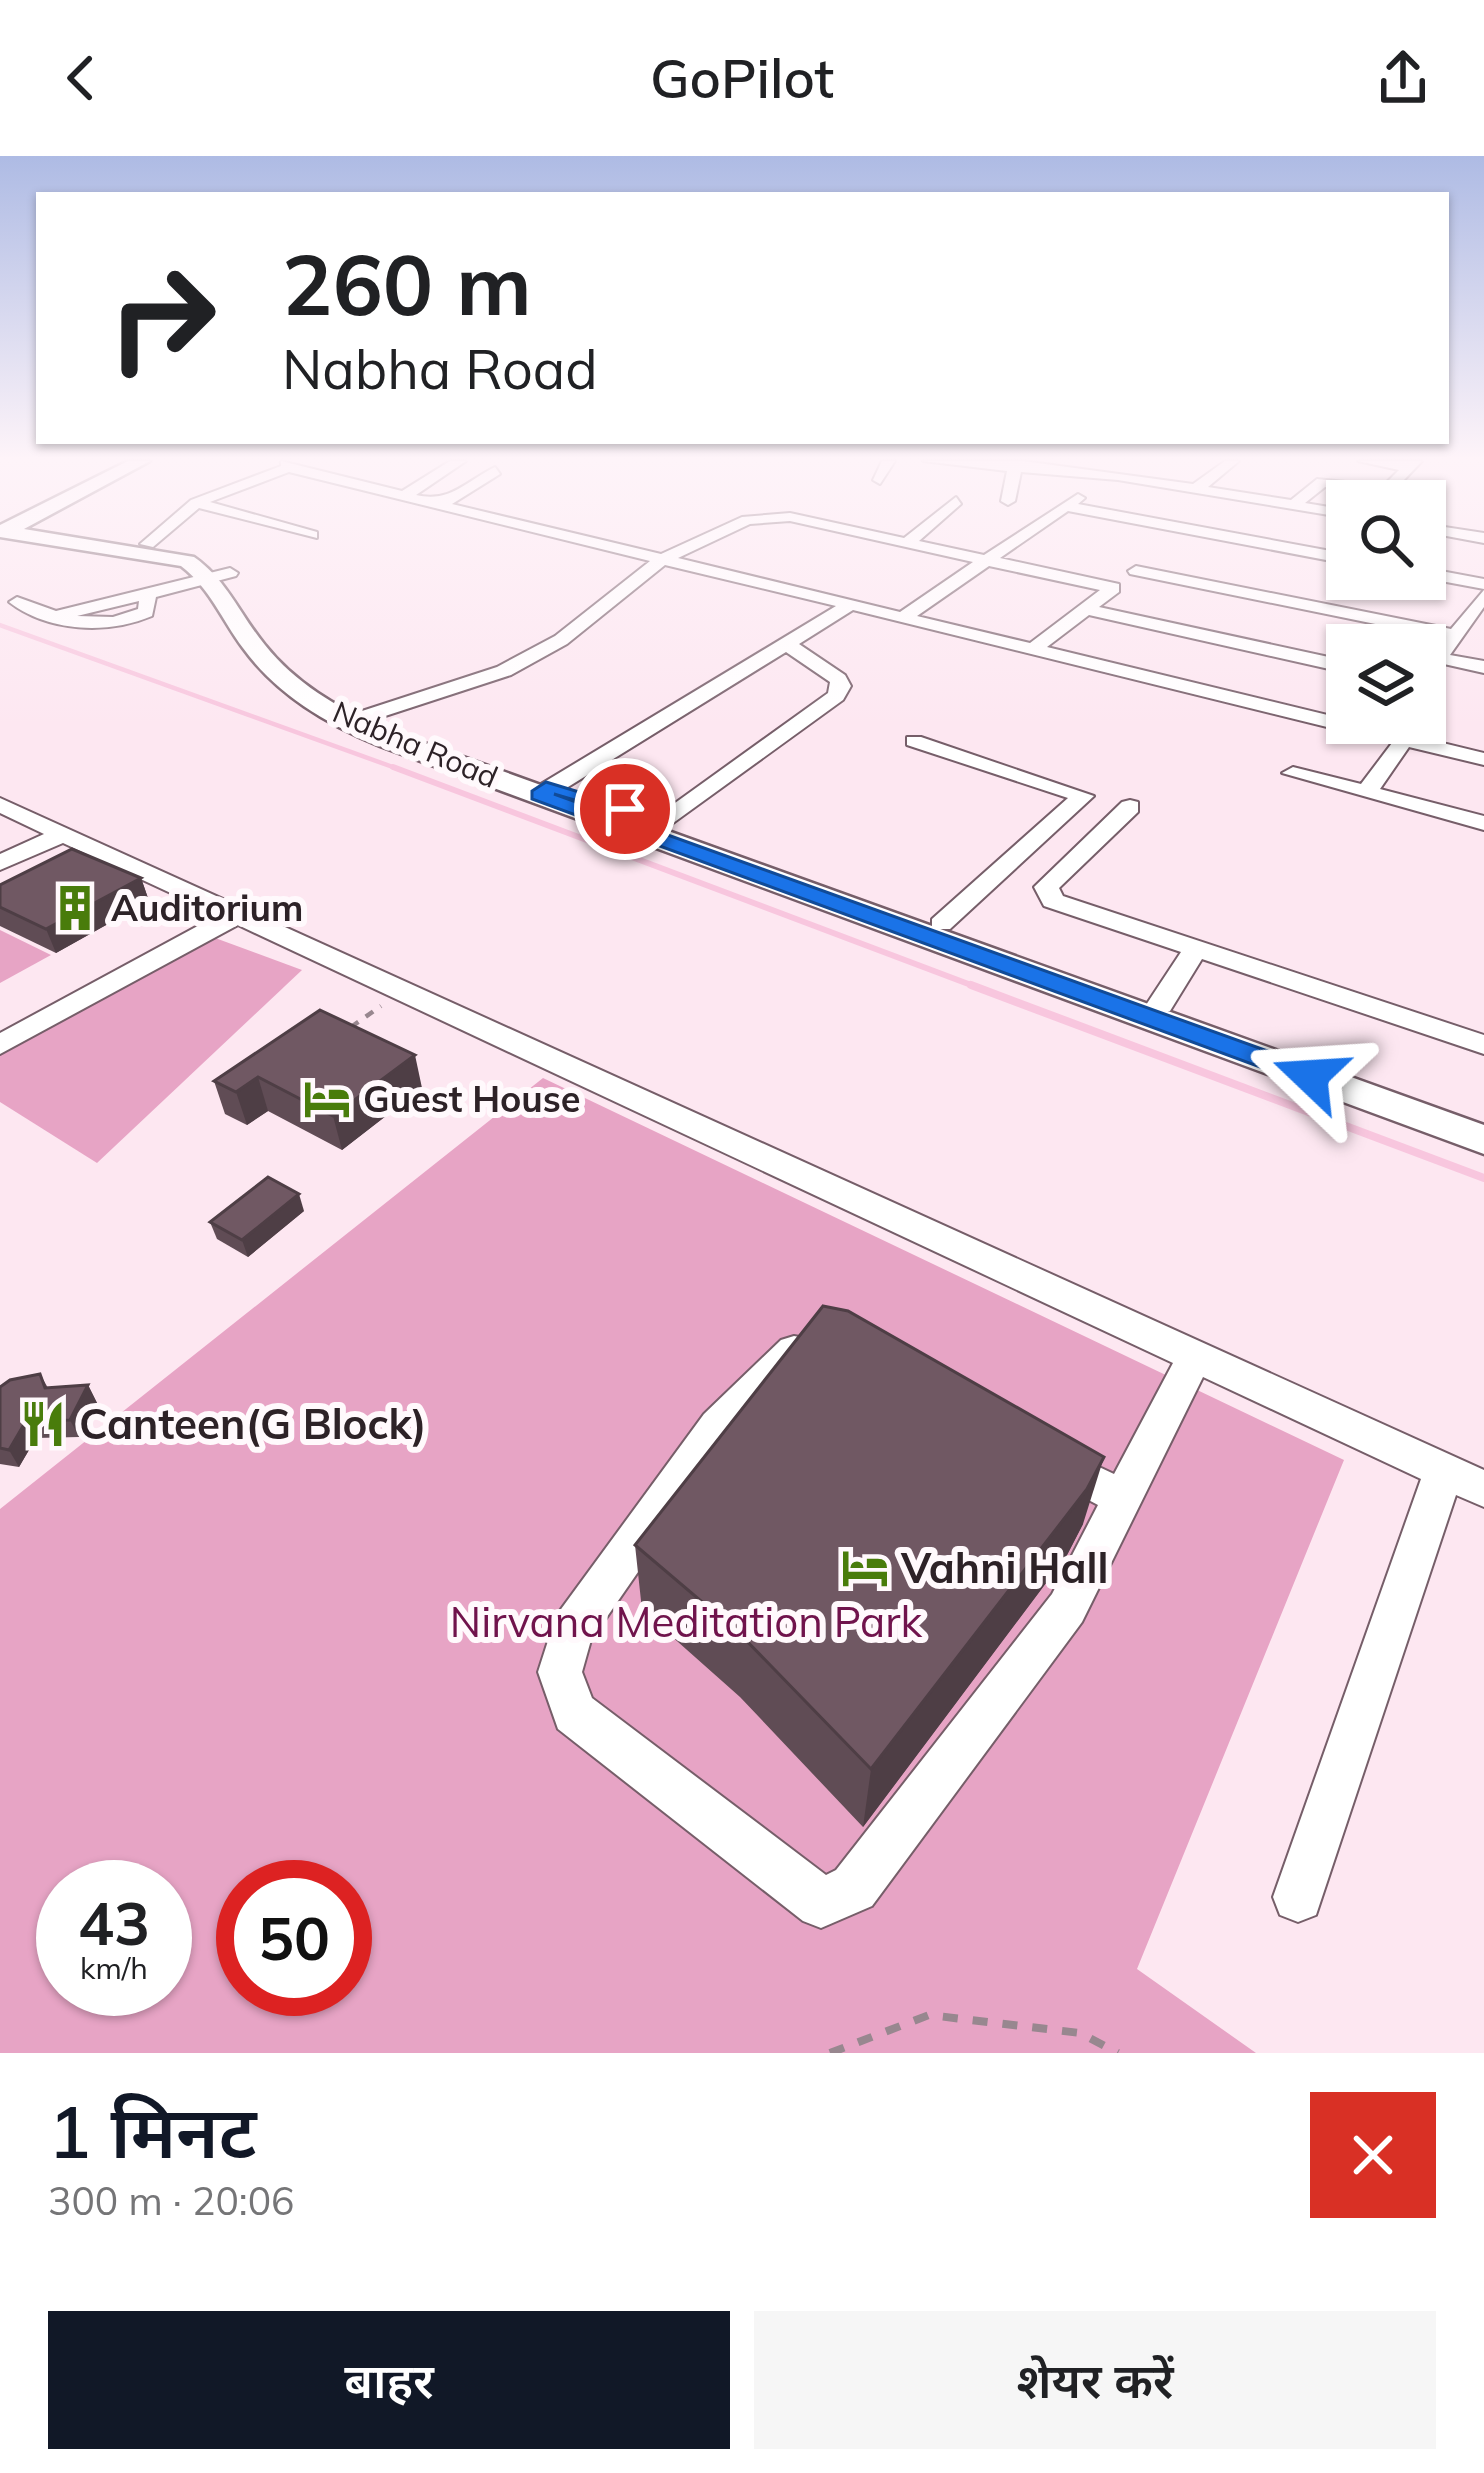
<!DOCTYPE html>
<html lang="hi">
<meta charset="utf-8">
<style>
:root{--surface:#fff;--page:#f6f6f6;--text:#202124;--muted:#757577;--accent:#111827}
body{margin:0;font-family:Mulish,"Noto Sans Devanagari",sans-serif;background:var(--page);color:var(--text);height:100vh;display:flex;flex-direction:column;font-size:45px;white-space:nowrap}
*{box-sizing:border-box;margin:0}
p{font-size:39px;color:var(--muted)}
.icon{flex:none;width:66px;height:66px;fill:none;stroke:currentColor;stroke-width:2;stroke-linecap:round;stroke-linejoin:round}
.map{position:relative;height:1897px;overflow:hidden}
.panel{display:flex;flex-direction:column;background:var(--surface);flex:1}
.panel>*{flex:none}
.guide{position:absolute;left:36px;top:36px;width:1413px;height:252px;border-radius:0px;box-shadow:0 3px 9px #0004;background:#fff;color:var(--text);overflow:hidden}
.controls{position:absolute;left:1326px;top:324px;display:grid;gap:24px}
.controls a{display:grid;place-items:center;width:120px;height:120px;border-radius:0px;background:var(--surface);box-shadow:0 3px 9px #0004;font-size:60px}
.speed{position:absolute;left:36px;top:1704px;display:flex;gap:24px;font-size:60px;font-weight:700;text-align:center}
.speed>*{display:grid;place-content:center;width:156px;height:156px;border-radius:50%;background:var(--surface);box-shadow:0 3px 9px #0004;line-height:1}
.speed small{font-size:30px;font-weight:400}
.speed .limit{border:18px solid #d22;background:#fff;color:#111}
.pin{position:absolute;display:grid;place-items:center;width:102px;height:102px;color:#fff;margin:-51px;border:6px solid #fff;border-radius:50%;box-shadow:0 3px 12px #0007}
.me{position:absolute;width:132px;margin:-66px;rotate:290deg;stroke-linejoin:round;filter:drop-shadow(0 0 9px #0008)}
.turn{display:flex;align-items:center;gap:42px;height:252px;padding:0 48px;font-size:54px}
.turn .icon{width:156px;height:156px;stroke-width:2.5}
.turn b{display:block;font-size:84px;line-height:102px}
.round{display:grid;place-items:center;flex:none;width:126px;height:126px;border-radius:0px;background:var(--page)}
.head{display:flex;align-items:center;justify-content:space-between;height:204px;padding:0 48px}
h1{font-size:72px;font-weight:600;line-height:90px;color:var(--accent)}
.primary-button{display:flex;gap:24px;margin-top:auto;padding:24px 48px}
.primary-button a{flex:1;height:138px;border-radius:0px;background:var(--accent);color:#fff;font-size:48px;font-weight:600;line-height:138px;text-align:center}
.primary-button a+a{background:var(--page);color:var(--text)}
header{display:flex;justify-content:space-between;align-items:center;height:156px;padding:0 48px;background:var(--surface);font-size:54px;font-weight:600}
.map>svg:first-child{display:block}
.green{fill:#e7a4c5;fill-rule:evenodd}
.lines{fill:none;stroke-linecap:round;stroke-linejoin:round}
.stream-far2{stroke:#f8c6de;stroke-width:4.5}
.stream-far1{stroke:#f8c6de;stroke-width:6}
.stream{stroke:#f8c6de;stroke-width:8}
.minor-casing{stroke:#765e69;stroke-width:4}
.major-casing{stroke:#765e69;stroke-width:5}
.path-far1{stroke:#98878f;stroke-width:4.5;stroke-dasharray:9 9;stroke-linecap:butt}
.path{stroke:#98878f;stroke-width:8;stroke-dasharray:15 15;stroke-linecap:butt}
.minor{fill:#fff;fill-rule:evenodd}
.major{fill:#fff;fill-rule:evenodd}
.wall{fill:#604c55}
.shaded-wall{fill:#4e3e45}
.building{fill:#705863;stroke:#4e3e45;stroke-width:3}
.route{fill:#1a73e8;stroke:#114b97;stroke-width:3}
.labels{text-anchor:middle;stroke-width:12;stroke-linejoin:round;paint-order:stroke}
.far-street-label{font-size:30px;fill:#2d2227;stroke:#fff9fc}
.poi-label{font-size:36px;font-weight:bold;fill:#2d2227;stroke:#fff9fc;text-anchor:start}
.near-poi-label{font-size:42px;font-weight:bold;fill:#2d2227;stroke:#fff9fc;text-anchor:start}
.near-park-label{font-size:42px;fill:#70134c;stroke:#fff9fc}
</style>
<header><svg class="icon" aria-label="back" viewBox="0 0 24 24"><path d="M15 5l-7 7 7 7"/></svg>GoPilot<svg class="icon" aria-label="share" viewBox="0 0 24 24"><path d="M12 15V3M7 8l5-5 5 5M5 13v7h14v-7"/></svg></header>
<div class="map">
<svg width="1484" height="1897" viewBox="0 0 1484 1897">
<rect width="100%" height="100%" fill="#fde7f1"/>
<g class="green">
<polygon points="0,774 51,799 0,827"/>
<polygon points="207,779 302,814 97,1007 0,946 0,895"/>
<path d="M 543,922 L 1344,1304 L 1137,1813 L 1256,1897 L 0,1897 L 0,1353 ZM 63,1731 L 165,1731 L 165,1833 L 63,1833 ZM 243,1731 L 345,1731 L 345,1833 L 243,1833 Z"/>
</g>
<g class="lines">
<polyline class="stream-far2" points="0,469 401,614"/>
<polyline class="stream-far1" points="393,611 979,832"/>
<polyline class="stream" points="971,829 1484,1022"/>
<defs>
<g id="minor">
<path d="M 281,305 L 402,335 L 450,305 L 466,305 L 416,339 C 451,347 466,325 495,311 L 500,318 L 452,348 L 661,398 L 742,361 L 790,357 L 904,382 L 956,341 L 961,348 L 919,385 L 984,399 L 1078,338 L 1085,342 L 1078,348 L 1347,398 L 1347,408 L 1068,355 L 1000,402 L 1119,428 L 1119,436 L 1099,451 L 1347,505 L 1347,517 L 1089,459 L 1047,491 L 1484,597 L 1484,609 L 1409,591 L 1380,633 L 1484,660 L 1484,674 L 1282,617 L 1293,611 L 1361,628 L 1392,587 L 853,454 L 799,488 L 845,519 L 851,530 L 843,544 L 669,670 L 661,672 L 650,665 L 828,537 L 830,526 L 786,496 L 547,644 L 531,644 L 531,634 L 836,450 L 665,409 L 567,488 L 511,519 L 376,563 L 362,563 L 362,555 L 497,511 L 555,480 L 650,405 L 289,316 L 210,346 L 317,376 L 317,382 L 199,352 L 153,391 L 140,388 L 191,344 L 281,310 ZM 790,365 L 973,406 L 900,456 L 678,402 L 750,368 ZM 989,410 L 1100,434 L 1030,487 L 917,460 Z"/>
<polygon points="882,305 895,305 880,328 873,324"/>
<polygon points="923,305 1023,305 1193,328 1225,305 1239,305 1208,331 1291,344 1317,323 1383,330 1399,314 1358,305 1422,305 1384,345 1369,345 1375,338 1325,331 1305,347 1347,354 1347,362 1118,324 1021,316 1015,345 1008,349 1001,345 1007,315"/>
<polygon points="1425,368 1484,377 1484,387 1425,376"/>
<polygon points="1136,410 1451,473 1484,434 1484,451 1450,499 1484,505 1484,517 1444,508 1425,527 1425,508 1444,482 1130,418 1128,415"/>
<path d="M 230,412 L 238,417 L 236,420 L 156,441 L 152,460 C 107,479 48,476 9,446 L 17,441 L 56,455 ZM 139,445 L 138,453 L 113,461 L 77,460 Z"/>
<polygon points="1425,412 1484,423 1484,433 1425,422"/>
<polygon points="907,581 921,581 1094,640 950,773 932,773 932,763 1068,642 907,589"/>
<polygon points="0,642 1484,1314 1484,1351 1456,1339 1316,1759 1298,1766 1280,1759 1273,1741 1421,1323 1203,1221 1082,1466 872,1750 821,1772 803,1765 558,1573 538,1516 556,1460 704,1258 781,1184 794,1180 816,1184 821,1194 816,1204 803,1208 732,1280 591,1484 582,1516 592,1542 826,1719 836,1714 1052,1438 1098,1349 1049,1323 1043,1311 1049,1299 1063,1294 1114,1318 1173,1207 238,769 0,898 0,877 218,759 63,687 0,714 0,698 44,678 0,657"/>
<polygon points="1130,644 1138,646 1138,656 1059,732 1063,740 1484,879 1484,898 1202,803 1170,855 1150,855 1146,849 1181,796 1044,750 1034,731 1122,646"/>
</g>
<path id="major" d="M 128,305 L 150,305 L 24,373 L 194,401 C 227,424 240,459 265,489 C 295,527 337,551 380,571 L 1484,969 L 1484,998 L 380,590 C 327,568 277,539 243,492 C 222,464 210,432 181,410 L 0,381 L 0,369 Z"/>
</defs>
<use href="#minor" class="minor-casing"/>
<use href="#major" class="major-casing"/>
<polyline class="path-far1" points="351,871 381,850"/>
<polyline class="path" points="830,1897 929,1859 1080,1877 1118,1897"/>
<use href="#minor" class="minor"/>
<use href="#major" class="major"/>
</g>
<g class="wall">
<polygon points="141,722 149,745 56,797 0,770 0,729"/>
<polygon points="320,854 422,932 342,994 268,955 247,969 225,958 214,925"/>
<polygon points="304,1055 248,1101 217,1083 210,1066"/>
<polygon points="40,1218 48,1232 88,1229 97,1247 79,1281 36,1282 19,1311 0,1308 0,1231"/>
<polygon points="1083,1368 1067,1399 863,1671 740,1541 642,1454 635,1389"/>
</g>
<g class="shaded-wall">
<polygon points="141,722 149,745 56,797 46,773"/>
<polygon points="415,899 422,932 342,994 333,960"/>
<polygon points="258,921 268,955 247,969 236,936"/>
<polygon points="299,1038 304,1055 248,1101 242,1084"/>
<polygon points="88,1229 97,1247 79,1281 70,1264"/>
<polygon points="26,1265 36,1282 19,1311 9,1294"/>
<polygon points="1104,1301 1083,1368 1067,1399 863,1671 871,1613"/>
</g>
<g class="building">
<polygon points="72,693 141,722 46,773 0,751 0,729"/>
<polygon points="320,854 415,899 333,960 258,921 236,936 214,925"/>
<polygon points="268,1021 299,1038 242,1084 210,1066"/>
<polygon points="823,1150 848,1155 1104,1301 1087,1333 871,1613 740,1478 635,1389"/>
<polygon points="40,1218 45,1232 88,1229 70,1264 26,1265 9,1294 0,1292 0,1231 10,1224"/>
</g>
<linearGradient id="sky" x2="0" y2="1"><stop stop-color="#aebbe4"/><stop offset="0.53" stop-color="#fef4f9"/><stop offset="1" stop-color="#fef4f9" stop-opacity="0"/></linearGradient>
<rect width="1484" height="571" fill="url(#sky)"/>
<polygon class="route" points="546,626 635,653 625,659 554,638 1320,914 1324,920 1310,929 1301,926 532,643 532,635"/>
<defs>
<symbol id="building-bare" viewBox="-9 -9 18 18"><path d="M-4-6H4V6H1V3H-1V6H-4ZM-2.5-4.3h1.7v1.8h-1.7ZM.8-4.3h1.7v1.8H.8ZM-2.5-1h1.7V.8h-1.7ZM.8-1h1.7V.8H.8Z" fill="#497c0b" stroke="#fff9fc" stroke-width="2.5" paint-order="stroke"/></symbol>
<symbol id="hotel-bare" viewBox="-9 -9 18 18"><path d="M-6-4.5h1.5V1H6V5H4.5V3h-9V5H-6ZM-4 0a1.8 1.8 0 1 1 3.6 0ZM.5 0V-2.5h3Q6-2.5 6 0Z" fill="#497c0b" stroke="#fff9fc" stroke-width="2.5" paint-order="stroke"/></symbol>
<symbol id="restaurant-bare" viewBox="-9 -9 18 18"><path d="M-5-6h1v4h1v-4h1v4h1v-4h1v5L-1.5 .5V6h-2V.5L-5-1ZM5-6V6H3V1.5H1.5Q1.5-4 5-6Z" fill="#497c0b" stroke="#fff9fc" stroke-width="2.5" paint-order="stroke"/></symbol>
</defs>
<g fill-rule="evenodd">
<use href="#building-bare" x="42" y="719" width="66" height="66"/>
<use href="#hotel-bare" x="294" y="910" width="66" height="66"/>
<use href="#restaurant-bare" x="10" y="1235" width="66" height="66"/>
<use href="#hotel-bare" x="832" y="1379" width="66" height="66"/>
</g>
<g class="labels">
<g class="far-street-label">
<text transform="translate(415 589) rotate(23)" y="10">Nabha Road</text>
</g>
<g class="poi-label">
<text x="111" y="765">Auditorium</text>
<text x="363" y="956">Guest House</text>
</g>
<g class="near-poi-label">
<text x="79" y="1283">Canteen(G Block)</text>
<text x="901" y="1427">Vahni Hall</text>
</g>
<g class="near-park-label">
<text x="686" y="1481">Nirvana Meditation Park</text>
</g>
</g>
</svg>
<div class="controls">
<a><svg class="icon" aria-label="search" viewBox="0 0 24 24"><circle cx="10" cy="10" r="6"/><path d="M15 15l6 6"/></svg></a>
<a><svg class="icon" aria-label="layers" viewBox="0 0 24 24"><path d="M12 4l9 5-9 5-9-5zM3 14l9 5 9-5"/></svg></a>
</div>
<div class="speed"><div>43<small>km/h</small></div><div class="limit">50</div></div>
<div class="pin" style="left:625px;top:653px;background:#d93025"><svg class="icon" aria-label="arrive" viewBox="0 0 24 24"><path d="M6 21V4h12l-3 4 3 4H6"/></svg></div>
<svg class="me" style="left:1310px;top:920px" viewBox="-20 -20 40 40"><path d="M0-17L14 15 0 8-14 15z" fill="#1a73e8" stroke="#fff" stroke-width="4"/></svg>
<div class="guide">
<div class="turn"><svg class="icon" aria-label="right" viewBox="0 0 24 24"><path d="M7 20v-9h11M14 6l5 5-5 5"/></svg><div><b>260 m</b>Nabha Road</div></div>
</div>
</div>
<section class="panel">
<div class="head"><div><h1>1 मिनट</h1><p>300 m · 20:06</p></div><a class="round" style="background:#d93025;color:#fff"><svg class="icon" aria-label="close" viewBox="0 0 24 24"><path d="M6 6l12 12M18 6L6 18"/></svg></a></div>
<div class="primary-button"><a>बाहर</a><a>शेयर करें</a></div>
</section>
